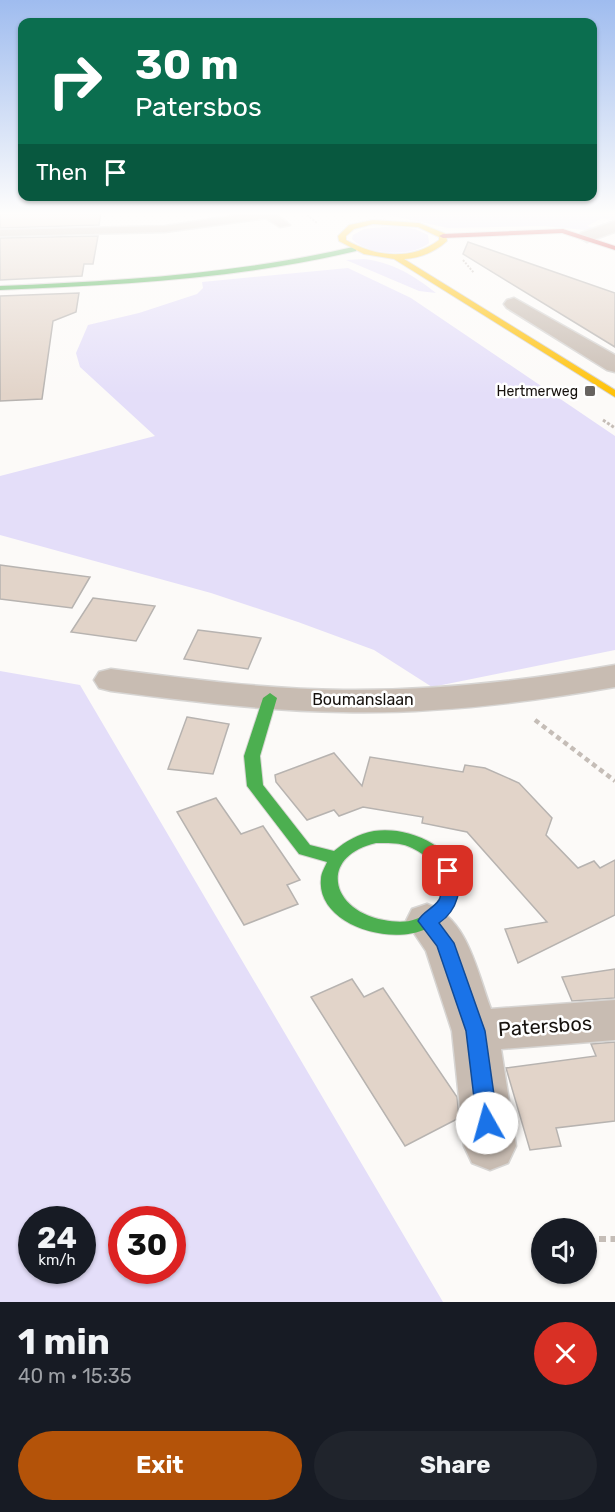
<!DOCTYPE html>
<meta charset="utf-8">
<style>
:root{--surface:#171b24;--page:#20242c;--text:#f1f3f6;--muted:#9ea1a6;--accent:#b45309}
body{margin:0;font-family:Rubik,sans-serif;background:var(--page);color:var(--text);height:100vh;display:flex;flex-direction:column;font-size:22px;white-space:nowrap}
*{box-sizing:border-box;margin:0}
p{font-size:20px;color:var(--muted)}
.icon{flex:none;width:33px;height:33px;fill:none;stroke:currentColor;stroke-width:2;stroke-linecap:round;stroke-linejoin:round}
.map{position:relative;height:1302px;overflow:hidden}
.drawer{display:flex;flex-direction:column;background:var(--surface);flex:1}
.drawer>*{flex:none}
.top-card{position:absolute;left:18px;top:18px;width:579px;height:183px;border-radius:12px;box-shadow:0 2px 4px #0004;background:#0b6e4f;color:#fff;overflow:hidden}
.fabs{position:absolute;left:531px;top:1218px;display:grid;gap:12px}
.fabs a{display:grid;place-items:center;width:66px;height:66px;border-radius:50%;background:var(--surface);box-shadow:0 2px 4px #0004;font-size:30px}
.speed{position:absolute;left:18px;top:1206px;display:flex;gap:12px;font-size:30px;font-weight:700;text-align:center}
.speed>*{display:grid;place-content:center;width:78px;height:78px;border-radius:50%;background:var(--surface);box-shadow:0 2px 4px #0004;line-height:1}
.speed small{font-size:15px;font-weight:400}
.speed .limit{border:9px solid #d22;background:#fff;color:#111}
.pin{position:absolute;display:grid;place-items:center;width:51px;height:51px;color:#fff;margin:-26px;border-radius:12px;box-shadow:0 3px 9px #0006}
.me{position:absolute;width:66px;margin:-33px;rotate:353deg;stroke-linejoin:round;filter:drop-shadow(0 0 4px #0008)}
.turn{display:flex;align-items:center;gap:21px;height:126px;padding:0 18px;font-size:27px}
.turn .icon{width:78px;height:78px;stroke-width:2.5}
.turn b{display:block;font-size:42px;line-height:51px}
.then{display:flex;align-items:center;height:57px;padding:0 18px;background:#0003;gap:12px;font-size:22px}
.round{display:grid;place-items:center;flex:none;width:63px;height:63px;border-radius:32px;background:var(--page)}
.headline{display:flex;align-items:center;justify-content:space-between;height:102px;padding:0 18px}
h1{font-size:36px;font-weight:700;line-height:45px}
.primary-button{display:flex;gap:12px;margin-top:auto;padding:12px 18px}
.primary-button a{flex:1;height:69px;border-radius:36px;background:var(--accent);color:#fff;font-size:24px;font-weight:700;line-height:69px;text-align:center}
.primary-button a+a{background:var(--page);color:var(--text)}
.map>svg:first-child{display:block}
.green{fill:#e4def9;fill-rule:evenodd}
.building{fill:#e2d4c9;stroke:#b7b3b0;stroke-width:1.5}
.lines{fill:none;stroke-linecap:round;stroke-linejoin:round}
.lane-casing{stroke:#d7d5d3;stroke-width:3}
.street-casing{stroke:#d7d5d3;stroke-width:3}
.fast-casing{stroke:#d7d5d3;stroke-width:2}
.slow-casing{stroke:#d7d5d3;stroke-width:2}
.jam-casing{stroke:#d7d5d3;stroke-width:2}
.path-far3{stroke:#c5bdb7;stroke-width:2;stroke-dasharray:2 1.5;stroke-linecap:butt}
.path-far2{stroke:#c5bdb7;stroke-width:3;stroke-dasharray:3 2;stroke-linecap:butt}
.path-far1{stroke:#c5bdb7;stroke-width:4.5;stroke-dasharray:5 4;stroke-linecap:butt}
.path{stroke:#c5bdb7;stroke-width:6;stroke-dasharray:7 4.5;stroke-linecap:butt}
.lane{fill:#c8bcb2;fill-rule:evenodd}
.street{fill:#c8bcb2;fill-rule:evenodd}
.fast{fill:#4caf50;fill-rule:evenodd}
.slow{fill:#ffc107;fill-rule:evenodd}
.jam{fill:#c62828;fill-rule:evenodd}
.route{fill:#1a73e8;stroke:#114b97;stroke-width:1.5}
.poi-dot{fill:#676360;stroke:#fff;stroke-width:2}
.labels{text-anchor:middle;stroke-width:5;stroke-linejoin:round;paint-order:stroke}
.far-poi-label{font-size:14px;fill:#17120e;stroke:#fff;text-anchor:end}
.street-label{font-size:16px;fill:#17120e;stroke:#fff}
.near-street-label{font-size:20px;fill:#17120e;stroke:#fff}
</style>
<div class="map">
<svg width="615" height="1302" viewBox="0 0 615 1302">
<rect width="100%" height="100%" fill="#fcfaf8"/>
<g class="green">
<polygon points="375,212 615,212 615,221 602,218 587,226 600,230 596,231 543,226 448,228"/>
<path d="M 395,226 L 415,229 L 428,235 L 429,243 C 411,258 367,255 352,239 L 353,235 L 364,229 Z"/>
<path d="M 364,259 C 394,263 413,275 436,293 L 419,291 L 346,260 Z"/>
<polygon points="348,268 411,298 615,436 615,650 432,687 374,650 298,622 211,593 0,535 0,476 155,436 80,367 76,353 88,325 139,313 197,294 203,288 202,282"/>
<path d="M 0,671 L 80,685 L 443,1302 L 0,1302 ZM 32,1220 L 82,1220 L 82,1270 L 32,1270 ZM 122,1220 L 172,1220 L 172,1270 L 122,1270 Z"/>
</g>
<g class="building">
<polygon points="0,212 101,212 99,225 0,228"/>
<polygon points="98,236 93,264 84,264 82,276 0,280 0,238"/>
<polygon points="468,242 615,293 615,347 463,254"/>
<polygon points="79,293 76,312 53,321 42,399 0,401 0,296"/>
<polygon points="0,565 90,577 72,608 0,599"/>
<polygon points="93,598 155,606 136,641 71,632"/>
<polygon points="198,630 261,638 248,669 184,659"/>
<polygon points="187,717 229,724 213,774 168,769"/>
<polygon points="334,753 362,786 370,757 463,772 465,765 485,768 519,783 552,818 546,835 578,868 594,861 600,868 615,860 615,915 518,963 505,929 547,922 467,832 422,823 423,817 363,807 339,816 334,810 307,820 276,782 275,775"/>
<polygon points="216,798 241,834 263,826 300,880 287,885 298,904 244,925 177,812"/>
<polygon points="615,969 615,998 572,1001 562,977"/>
<polygon points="352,979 364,997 383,988 457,1097 459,1118 405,1146 311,997"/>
<polygon points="615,1042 615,1121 556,1128 561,1146 530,1150 506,1068 596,1056 591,1044"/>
</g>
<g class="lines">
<defs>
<polygon id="lane" points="258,212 273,212 290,225 280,227 266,218 165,232 0,236 0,230 165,226"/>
<g id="street">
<polygon points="615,221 615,232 587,242 578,237 581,233"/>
<polygon points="514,298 615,355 615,372 607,370 507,308 504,304 507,300"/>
<path d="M 615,665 L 615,687 C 525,703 434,714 343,712 C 265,711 188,701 111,691 L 99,688 L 94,680 L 99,672 L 111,669 C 188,679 265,689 343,690 C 434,691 525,681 615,665 Z"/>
<path d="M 427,904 C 468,918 477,972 491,1009 L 615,1000 L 615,1040 L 501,1049 L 516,1146 L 508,1163 L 490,1170 L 472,1163 L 464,1146 L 452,1031 L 426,951 L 406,921 L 412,909 Z"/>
</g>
<g id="fast">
<path d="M 353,247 L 357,249 L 356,251 C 239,279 120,285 0,290 L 0,286 C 119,281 236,274 353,247 Z"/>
<path d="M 270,693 L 277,698 L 260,756 L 263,785 L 310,845 L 334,851 C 346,841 358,834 374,831 C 407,826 456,845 459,883 C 460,892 456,901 451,909 C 420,958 315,931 321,879 C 321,873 325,867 327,862 L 299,854 L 247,786 L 244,756 L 263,698 ZM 376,843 C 388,843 400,842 412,848 C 445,863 456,904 416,919 C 406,923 394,922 384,920 C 329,910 319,856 376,843 Z"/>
</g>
<path id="slow" d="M 373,220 L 419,223 L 446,234 L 447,241 C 435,252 420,258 404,259 L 615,390 L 615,397 L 394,259 L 364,254 L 339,241 L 338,236 L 349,225 ZM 373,224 L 418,227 L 439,237 L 439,240 C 411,261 376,257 346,240 L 346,236 L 354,229 Z"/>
<polygon id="jam" points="563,229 615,246 615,250 562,233 443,238 439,236 443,234"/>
</defs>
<use href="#lane" class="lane-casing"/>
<use href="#street" class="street-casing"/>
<use href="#fast" class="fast-casing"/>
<use href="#slow" class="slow-casing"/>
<use href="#jam" class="jam-casing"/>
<g class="path-far3">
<polyline points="307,215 317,223"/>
<polyline points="463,260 474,273"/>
</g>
<polyline class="path-far2" points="603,420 615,428"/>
<polyline class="path-far1" points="535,720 615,781"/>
<polyline class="path" points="599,1239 615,1239"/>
<use href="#lane" class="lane"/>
<use href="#street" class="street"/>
<use href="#fast" class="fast"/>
<use href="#slow" class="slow"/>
<use href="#jam" class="jam"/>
</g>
<linearGradient id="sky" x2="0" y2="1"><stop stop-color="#9fbcef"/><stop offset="0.54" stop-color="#fefdfc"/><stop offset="1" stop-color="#fefdfc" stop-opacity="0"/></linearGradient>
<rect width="615" height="395" fill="url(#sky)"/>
<path class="route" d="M 448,865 L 454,867 C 465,886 457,911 439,923 L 454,943 L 485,1031 L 498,1123 L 495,1129 L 487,1132 L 480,1129 L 477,1123 L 466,1031 L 437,946 L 418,921 C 422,912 433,909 439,900 C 445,889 437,877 442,867 Z"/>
<rect class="poi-dot" x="584" y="385" width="12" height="12" rx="3"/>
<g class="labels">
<g class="far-poi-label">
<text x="578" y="396">Hertmerweg</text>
</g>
<g class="street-label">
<text x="363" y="705">Boumanslaan</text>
</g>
<g class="near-street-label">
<text transform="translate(545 1026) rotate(-4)" y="7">Patersbos</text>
</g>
</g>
</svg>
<div class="fabs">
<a><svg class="icon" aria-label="sound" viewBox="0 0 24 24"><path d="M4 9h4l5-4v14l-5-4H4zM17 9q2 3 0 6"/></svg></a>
</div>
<div class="speed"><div>24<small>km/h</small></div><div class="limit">30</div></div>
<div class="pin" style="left:448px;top:871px;background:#d93025"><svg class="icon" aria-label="arrive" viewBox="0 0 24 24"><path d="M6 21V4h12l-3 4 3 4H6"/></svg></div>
<svg class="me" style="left:487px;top:1123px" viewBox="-20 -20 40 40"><circle r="19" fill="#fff"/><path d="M0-13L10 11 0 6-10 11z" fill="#1a73e8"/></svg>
<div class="top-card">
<div class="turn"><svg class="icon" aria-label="right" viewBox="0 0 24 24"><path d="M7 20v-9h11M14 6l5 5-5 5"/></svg><div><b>30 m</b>Patersbos</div></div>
<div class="then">Then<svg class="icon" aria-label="arrive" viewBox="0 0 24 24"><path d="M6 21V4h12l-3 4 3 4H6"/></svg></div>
</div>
</div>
<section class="drawer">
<div class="headline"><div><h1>1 min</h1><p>40 m · 15:35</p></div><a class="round" style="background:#d93025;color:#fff"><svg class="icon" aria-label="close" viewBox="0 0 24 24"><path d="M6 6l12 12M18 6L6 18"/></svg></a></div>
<div class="primary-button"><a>Exit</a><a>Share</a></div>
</section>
